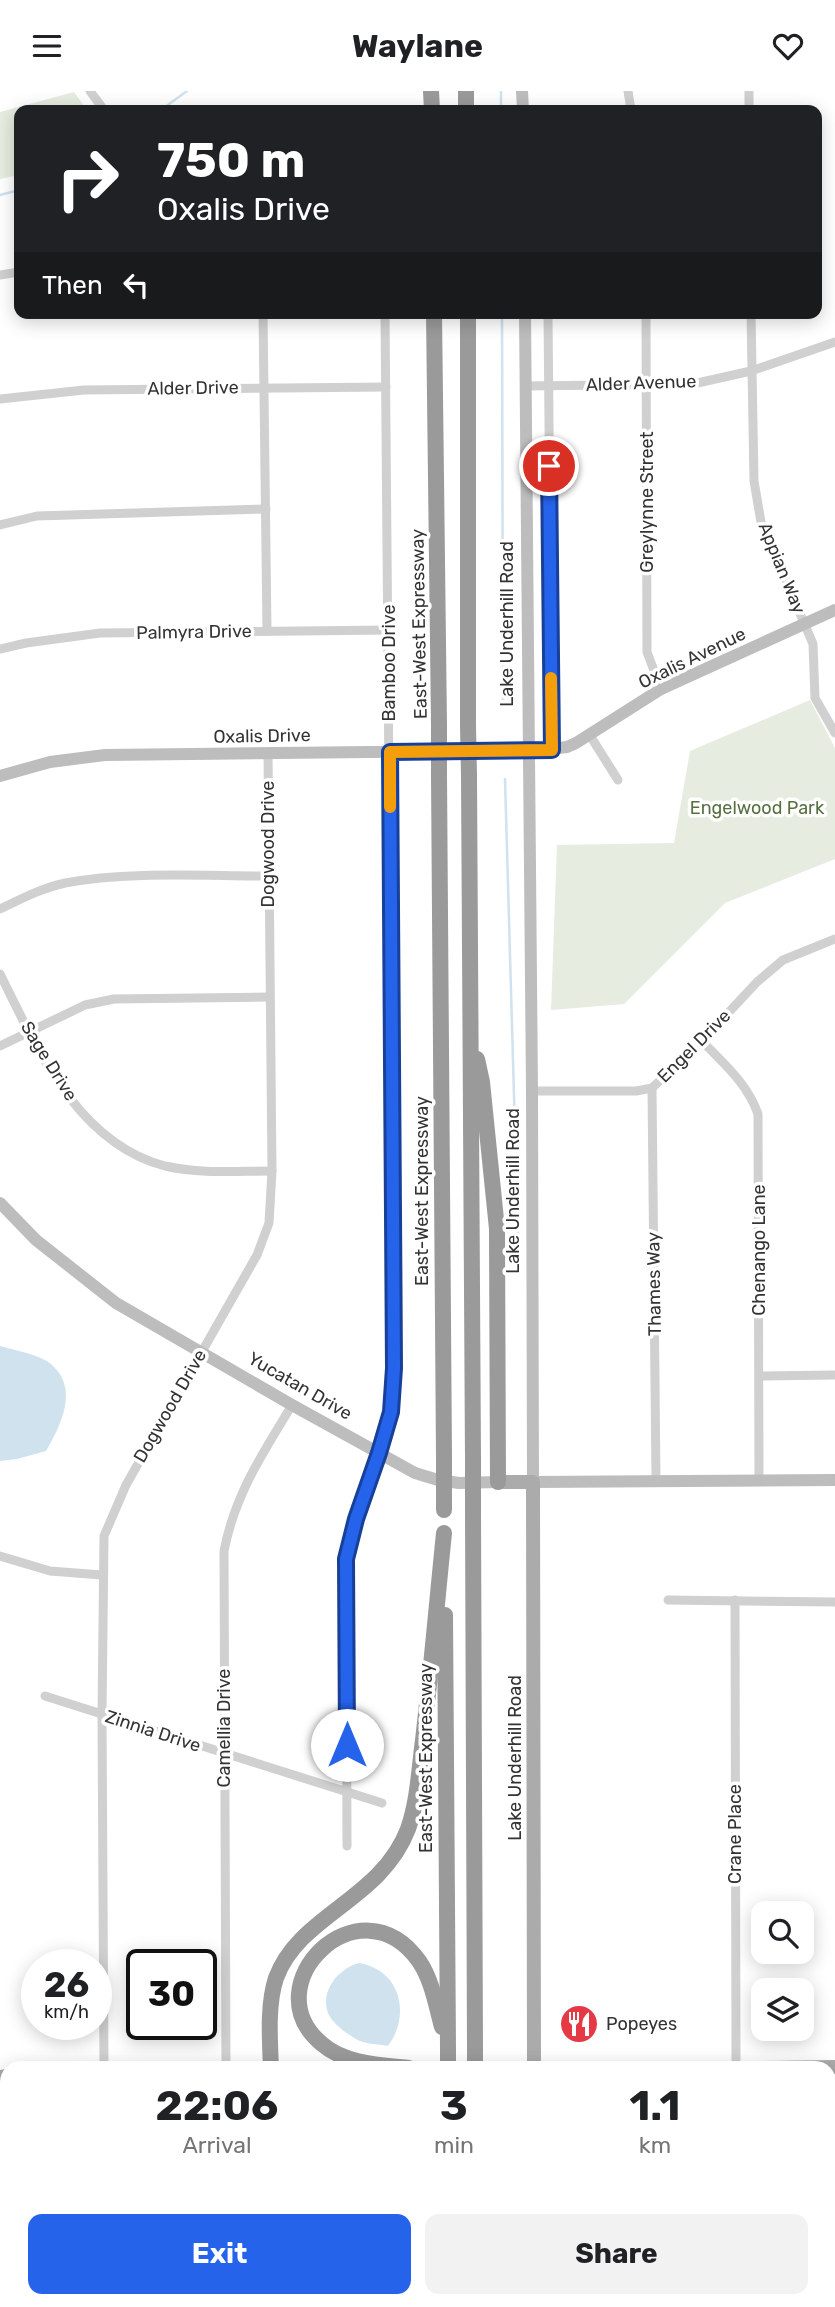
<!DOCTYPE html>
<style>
:root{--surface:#fff;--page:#f2f2f2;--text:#202124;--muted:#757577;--accent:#2563eb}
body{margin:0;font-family:Rubik,sans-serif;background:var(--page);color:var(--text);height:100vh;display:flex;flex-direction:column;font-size:26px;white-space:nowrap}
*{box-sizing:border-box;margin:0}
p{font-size:23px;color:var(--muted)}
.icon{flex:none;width:38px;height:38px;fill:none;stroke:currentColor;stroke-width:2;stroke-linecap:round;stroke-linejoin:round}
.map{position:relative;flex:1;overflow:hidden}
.drawer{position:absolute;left:0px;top:1970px;width:836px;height:247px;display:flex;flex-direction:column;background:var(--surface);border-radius:21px 21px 0 0;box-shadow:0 4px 18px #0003}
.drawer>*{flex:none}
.hud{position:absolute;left:14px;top:14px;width:808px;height:214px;border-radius:14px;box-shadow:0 4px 18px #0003;background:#202124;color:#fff;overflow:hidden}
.fabs{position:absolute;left:751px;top:1810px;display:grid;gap:14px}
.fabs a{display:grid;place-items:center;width:63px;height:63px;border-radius:14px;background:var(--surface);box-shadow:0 4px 18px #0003;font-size:35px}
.speed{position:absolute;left:21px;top:1858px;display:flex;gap:14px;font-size:35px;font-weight:700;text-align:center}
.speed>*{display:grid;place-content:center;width:91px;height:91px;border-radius:50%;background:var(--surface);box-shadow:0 4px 18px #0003;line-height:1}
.speed small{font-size:18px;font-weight:400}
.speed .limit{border:4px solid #111;border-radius:10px;background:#fff;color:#111}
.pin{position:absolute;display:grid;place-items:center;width:60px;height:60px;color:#fff;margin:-30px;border:4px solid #fff;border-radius:50%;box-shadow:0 2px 7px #0007}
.me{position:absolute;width:77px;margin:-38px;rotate:0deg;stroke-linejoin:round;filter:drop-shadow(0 0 5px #0008)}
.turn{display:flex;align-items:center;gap:24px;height:147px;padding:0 28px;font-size:32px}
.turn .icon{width:91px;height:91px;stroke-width:2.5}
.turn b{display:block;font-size:49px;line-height:60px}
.then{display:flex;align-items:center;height:66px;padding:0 28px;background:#0003;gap:14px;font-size:26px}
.eta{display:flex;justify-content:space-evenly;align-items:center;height:119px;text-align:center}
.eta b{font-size:42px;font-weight:700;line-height:49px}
.primary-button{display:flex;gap:14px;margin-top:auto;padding:14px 28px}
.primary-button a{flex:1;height:80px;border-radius:14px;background:var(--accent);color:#fff;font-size:28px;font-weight:700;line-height:80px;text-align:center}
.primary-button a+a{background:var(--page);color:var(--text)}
header{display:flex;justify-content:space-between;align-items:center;height:91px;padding:0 28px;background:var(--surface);font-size:32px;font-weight:700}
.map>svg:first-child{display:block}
.green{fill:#e6ecdf}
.water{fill:#cfe2ee}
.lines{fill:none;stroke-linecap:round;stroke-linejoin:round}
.stream{stroke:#cfe2ee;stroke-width:2.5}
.street{stroke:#d0d0d0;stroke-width:9}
.secondary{stroke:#bdbdbd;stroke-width:12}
.primary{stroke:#ababab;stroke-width:14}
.highway{stroke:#9a9a9a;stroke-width:16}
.highway-bridge{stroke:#9a9a9a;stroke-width:16}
.route-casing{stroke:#184099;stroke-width:18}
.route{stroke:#2563eb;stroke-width:12}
.slow{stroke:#f59e0b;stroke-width:12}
.labels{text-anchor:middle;stroke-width:7;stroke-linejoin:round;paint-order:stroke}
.street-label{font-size:18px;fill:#333;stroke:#fff}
.park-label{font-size:18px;fill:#56703f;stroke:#fff}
.poi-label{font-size:18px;fill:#333;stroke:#fff;text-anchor:start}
</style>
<header><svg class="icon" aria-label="menu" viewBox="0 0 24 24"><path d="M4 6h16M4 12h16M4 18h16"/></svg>Waylane<svg class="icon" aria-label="heart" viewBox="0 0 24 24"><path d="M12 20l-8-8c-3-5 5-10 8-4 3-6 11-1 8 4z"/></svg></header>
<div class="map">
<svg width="835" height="2216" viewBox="0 0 835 2216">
<rect width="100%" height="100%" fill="#fff"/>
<g class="green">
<polygon points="74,1 87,19 19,19 19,84 0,88 0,21"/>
<polygon points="810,609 835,657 835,768 725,812 624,913 551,919 557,754 674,752 690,660"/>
</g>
<g class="water">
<path d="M 0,1255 C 14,1259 42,1264 52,1274 C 79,1298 61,1334 46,1360 L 17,1368 L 0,1370 Z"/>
<path d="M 359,1872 C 401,1879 411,1924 388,1955 C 378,1953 364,1953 356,1948 C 349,1944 339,1937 334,1931 C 314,1909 335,1878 359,1872 Z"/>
</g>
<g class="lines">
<g class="stream">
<polyline points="501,0 501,19"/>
<polyline points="161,19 187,0"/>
<polyline points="0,104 19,99"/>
<polyline points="502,222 503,612"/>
<polyline points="505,688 518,1146"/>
</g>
<g class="street">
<polyline points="90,0 104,19"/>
<polyline points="628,0 631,19"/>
<polyline points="749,0 749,19"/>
<polyline points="0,184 19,181"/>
<polyline points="263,222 267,540"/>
<polyline points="548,222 552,659"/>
<polyline points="646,222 647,561 661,598"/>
<polyline points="751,222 754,390 761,431 813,553 815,607 835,642"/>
<polyline points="525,295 693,293 751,280 835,251"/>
<polyline points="0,308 84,299 386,296"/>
<polyline points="0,434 37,425 266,418"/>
<polyline points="0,558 26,552 100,542 389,539"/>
<polyline points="589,643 618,689"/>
<path d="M 0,818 C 21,808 42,797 65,792 C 128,780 203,785 268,785"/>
<path d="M 0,883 C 37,957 77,1052 165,1075 C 200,1083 236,1080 272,1080"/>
<path d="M 702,950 C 724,973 747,992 758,1023 L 759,1389"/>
<polyline points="0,955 85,914 114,908 269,906"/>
<polyline points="652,997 656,1389"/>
<polyline points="532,1000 636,1000 652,997 702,950 757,891 783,869 835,848"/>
<polyline points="760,1285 835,1284"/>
<polyline points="0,1465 50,1480 102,1484"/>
<polyline points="668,1509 835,1511"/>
<polyline points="735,1509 736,1977"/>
<polyline points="45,1605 382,1712"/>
<polyline points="347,1755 346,1468 356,1428 379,1362 391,1321 394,1277 385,222"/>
<polyline points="104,1978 102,1624 104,1445 126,1394 257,1164 269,1132 272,1080 268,662"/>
<path d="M 226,1978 L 224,1460 C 235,1403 263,1362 292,1314"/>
<polyline points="279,2210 279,2216"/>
</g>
<g class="secondary">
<polyline points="522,0 523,19"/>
<polyline points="525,222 532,1000 533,1391 835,1389"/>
<polyline points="0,685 50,671 105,664 543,659 567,656 576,652 661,598 835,519"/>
<polyline points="0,1112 36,1149 116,1212 292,1314 415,1382 438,1389 459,1392 498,1391"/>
</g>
<g class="primary">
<polyline points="498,1391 533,1391 534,1978"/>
<polyline points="406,1978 530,1978"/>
<polyline points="692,1978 835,1976"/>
<polyline points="0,1986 7,1985"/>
<polyline points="830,1995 835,1995"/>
<polyline points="0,2005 7,2005"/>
<polyline points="536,2210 536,2216"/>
</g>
<g class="highway">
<polyline points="431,0 432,19"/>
<polyline points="466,0 466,19"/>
<polyline points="434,222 439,634"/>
<polyline points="468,222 468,634"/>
<polyline points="439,685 444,1367"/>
<polyline points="469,685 473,1369"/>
<polyline points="477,968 482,991 497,1138 498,1391"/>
<polyline points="473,1419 475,1959"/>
<polyline points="445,1524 448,1959"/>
<path d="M 409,1977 C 380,1974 345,1973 322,1953 C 251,1894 360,1787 419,1870 C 432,1889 436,1914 442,1936"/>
<path d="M 271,1978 C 270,1950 267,1914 276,1887 C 299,1824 381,1809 408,1738 C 418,1710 419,1678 423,1649 C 431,1580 437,1511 444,1442"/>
<polyline points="421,2210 422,2216"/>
<polyline points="450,2210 450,2216"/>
<polyline points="477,2210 477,2216"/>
</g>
<g class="highway-bridge">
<polyline points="439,634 439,685"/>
<polyline points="468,634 469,685"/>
<polyline points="444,1367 444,1419"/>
<polyline points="473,1369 473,1419"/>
<polyline points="448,1959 448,1978"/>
<polyline points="475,1959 475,1978"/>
</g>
</g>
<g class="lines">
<defs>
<polyline id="route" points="347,1654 346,1468 356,1428 379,1362 391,1321 394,1277 390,661 552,659 549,375"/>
</defs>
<use href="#route" class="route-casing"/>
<use href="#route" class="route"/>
<polyline class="slow" points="390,716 390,661 552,659 551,587"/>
</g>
<defs>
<symbol id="restaurant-disc" viewBox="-11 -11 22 22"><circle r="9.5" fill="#e63946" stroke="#fff"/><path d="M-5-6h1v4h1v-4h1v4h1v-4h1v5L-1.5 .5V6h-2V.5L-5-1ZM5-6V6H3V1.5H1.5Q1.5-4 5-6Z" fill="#fff"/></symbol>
</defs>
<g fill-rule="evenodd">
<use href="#restaurant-disc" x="557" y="1911" width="44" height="44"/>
</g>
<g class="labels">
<g class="street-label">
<text transform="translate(641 292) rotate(-2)" y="6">Alder Avenue</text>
<text transform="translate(193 297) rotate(-1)" y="6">Alder Drive</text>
<text transform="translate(647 411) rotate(-90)" y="6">Greylynne Street</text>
<text transform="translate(782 477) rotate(68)" y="6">Appian Way</text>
<text transform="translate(419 533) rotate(-91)" y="6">East-West Expressway</text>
<text transform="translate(507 533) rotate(-90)" y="6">Lake Underhill Road</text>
<text transform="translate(194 541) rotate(-1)" y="6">Palmyra Drive</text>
<text transform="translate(692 567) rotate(-26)" y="6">Oxalis Avenue</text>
<text transform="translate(389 572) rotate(-90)" y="6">Bamboo Drive</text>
<text transform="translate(262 645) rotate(-1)" y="6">Oxalis Drive</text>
<text transform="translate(268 753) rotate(-90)" y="6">Dogwood Drive</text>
<text transform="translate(694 955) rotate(-45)" y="6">Engel Drive</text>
<text transform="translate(49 970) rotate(58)" y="6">Sage Drive</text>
<text transform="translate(422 1100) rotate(-90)" y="6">East-West Expressway</text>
<text transform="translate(513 1100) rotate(-90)" y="6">Lake Underhill Road</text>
<text transform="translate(759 1159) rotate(-90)" y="6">Chenango Lane</text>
<text transform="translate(654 1193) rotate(-91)" y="6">Thames Way</text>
<text transform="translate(300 1295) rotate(30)" y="6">Yucatan Drive</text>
<text transform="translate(170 1315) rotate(-60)" y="6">Dogwood Drive</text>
<text transform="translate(224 1637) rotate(-90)" y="6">Camellia Drive</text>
<text transform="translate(153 1640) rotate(18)" y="6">Zinnia Drive</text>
<text transform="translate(426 1667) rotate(-90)" y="6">East-West Expressway</text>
<text transform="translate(515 1667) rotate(-90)" y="6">Lake Underhill Road</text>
<text transform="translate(735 1743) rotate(-90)" y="6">Crane Place</text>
</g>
<g class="park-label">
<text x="757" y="723">Engelwood Park</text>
</g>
<g class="poi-label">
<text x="606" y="1939">Popeyes</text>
</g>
</g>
</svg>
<div class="fabs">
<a><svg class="icon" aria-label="search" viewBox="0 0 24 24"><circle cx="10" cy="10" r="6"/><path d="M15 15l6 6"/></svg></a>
<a><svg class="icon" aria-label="layers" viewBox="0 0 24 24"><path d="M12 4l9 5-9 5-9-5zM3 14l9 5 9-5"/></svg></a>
</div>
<div class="speed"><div>26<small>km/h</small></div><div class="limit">30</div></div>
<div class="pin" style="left:549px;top:375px;background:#d93025"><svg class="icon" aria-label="arrive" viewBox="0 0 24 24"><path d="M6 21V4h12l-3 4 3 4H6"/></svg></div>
<svg class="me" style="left:347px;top:1654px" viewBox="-20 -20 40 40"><circle r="19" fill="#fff"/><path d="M0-13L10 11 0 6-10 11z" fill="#2563eb"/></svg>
<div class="hud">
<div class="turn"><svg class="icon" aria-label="right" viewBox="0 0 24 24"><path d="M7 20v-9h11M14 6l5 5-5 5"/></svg><div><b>750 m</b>Oxalis Drive</div></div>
<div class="then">Then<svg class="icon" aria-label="left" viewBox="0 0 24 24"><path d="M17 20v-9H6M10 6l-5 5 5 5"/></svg></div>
</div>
<section class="drawer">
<div class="eta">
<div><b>22:06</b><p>Arrival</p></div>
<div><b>3</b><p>min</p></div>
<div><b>1.1</b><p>km</p></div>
</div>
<div class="primary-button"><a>Exit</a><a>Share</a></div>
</section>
</div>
